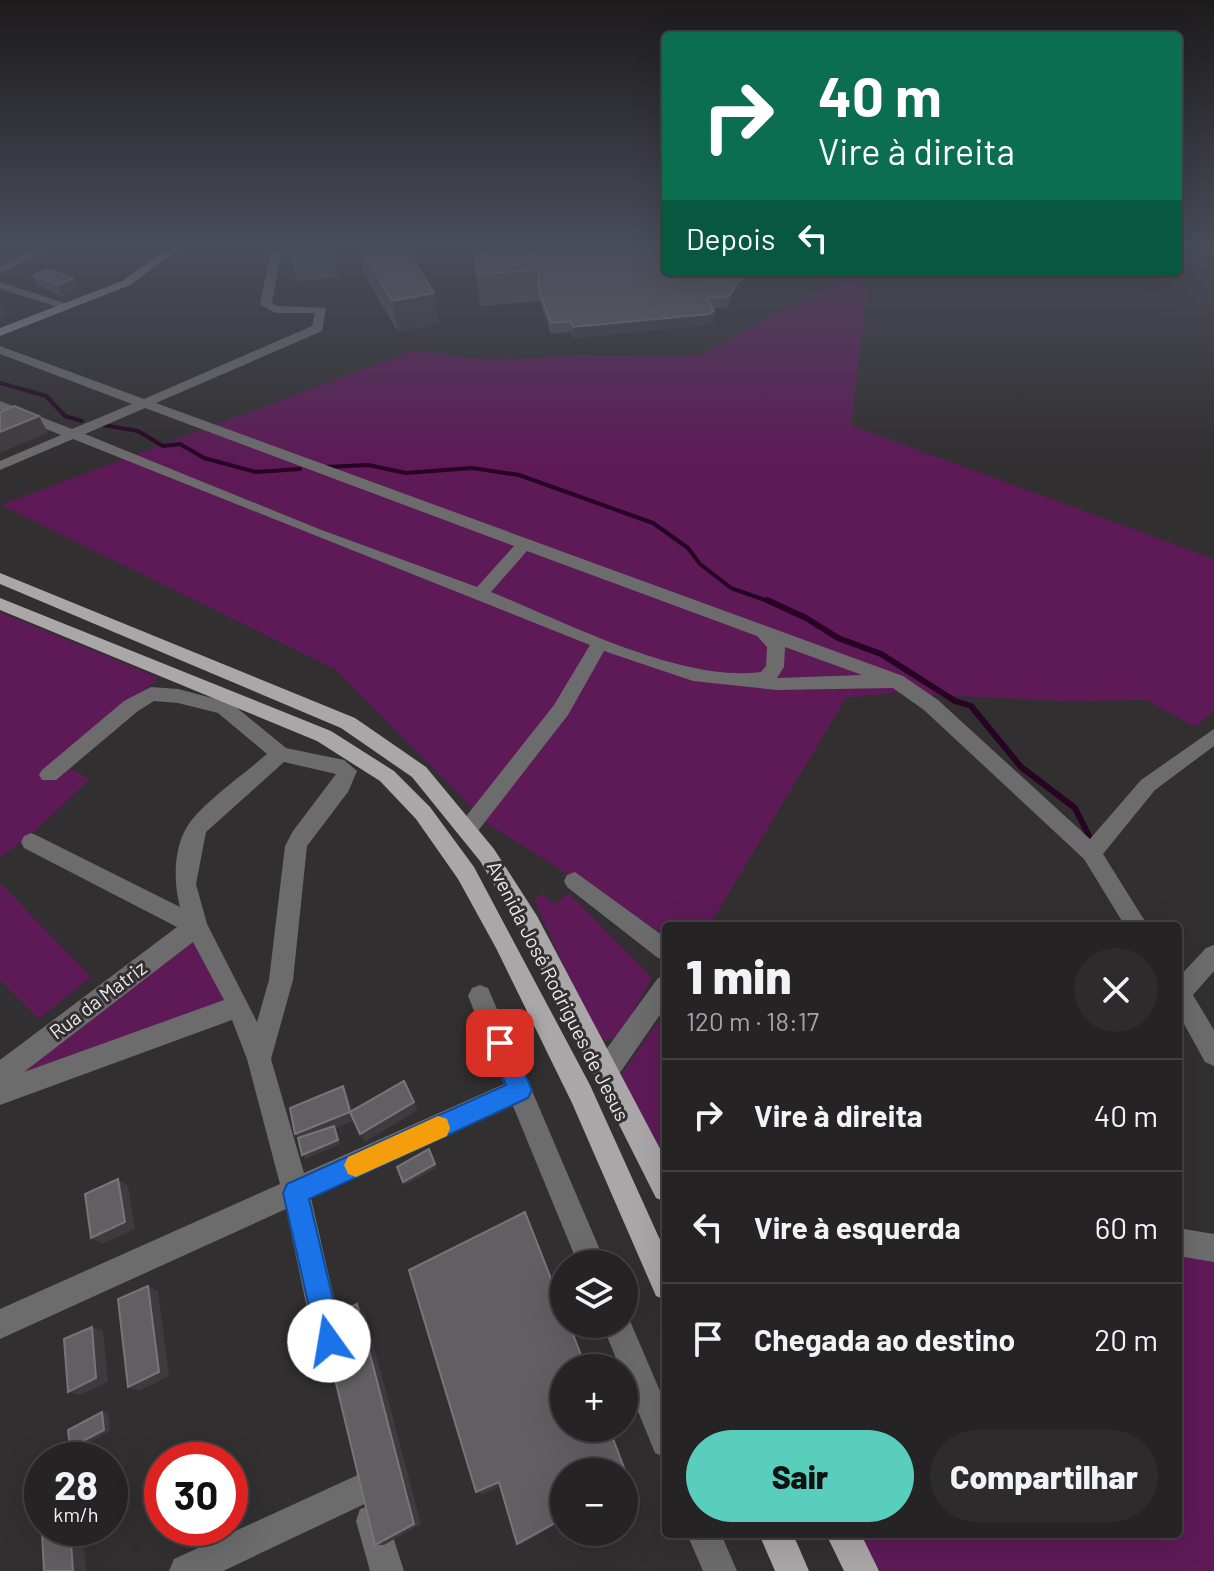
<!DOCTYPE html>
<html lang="pt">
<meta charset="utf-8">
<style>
:root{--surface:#262325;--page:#2e2b2d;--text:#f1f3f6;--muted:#a4a4a7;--line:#424042;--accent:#5acebc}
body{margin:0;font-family:Barlow,sans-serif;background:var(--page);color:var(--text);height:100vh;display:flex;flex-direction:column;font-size:30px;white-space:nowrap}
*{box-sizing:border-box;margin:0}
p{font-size:26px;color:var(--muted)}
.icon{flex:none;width:44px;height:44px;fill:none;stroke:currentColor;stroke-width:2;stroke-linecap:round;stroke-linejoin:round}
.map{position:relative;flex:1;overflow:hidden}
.drawer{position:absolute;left:662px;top:922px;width:520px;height:616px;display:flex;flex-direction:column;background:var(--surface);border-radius:8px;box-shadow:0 8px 32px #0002,0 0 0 2px var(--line)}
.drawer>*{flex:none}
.hud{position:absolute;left:662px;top:32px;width:520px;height:244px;border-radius:8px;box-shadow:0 8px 32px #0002,0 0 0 2px var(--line);background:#0b6e4f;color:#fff;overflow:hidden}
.buttons{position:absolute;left:550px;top:1250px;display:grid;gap:16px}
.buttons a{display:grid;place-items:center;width:88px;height:88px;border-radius:50%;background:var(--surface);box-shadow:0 8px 32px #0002,0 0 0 2px var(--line);font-size:40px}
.speed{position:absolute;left:24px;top:1442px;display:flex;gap:16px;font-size:40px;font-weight:700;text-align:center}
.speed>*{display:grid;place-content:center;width:104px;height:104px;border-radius:50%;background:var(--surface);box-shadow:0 8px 32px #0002,0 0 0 2px var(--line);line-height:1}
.speed small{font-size:20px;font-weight:400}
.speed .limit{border:12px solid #d22;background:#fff;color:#111}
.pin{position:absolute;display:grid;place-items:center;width:68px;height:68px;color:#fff;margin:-34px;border-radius:16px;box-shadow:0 4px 12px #0006}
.me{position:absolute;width:88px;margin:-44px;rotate:347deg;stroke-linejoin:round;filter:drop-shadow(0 0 6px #0008)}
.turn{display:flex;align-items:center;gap:28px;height:168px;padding:0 24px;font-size:36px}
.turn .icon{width:104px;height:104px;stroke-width:2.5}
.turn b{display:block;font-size:56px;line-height:68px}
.then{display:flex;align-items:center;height:76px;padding:0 24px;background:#0003;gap:16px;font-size:30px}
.round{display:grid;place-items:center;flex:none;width:84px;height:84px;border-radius:42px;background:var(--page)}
.head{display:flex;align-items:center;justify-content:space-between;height:136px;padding:0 24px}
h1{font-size:48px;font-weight:800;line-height:60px}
.button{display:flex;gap:16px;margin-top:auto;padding:16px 24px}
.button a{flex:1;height:92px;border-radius:48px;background:var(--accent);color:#111;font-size:32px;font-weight:800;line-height:92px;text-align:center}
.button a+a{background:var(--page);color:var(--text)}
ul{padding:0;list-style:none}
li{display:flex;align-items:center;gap:24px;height:112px;padding:0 24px;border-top:2px solid var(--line)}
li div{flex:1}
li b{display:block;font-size:30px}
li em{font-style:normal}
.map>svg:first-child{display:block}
.green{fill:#5d1a57}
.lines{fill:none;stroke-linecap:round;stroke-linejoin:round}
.stream-far1{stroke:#270424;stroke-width:4}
.stream{stroke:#270424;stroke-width:6}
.minor{fill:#6d6c6d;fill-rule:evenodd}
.secondary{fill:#908d8f;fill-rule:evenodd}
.primary{fill:#aaa7a9;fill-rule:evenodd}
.wall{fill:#524f52}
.shaded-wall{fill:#3e3b3e}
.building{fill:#625f62;stroke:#787578;stroke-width:2}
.route{fill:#1a73e8;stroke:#114b97;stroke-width:2}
.slow{fill:#f59e0b}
.labels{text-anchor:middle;stroke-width:6;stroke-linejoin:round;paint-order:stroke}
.street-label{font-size:20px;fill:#eceaec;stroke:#322f31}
</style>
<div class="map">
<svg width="1214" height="1571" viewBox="0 0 1214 1571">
<rect width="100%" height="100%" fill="#322f31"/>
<g class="green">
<polygon points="844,278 868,282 851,425 1214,559 1214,711 1195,727 1146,700 1067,701 891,693 846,698 709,926 666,926 666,936 488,824 335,669 1,505 412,351 493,360 581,355 699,356"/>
<polygon points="0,612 159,678 56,762 90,779 36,830 0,858"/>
<polygon points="0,883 91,977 39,1019 0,980"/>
<polygon points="569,893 652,978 621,1033 600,1044 534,900 542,894 555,904"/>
<polygon points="192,935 229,1004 0,1081 0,1076"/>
<polygon points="666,1015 666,1187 614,1086 658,1021"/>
<polygon points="1178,1247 1214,1253 1214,1571 863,1571 844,1534 1178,1534"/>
</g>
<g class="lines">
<g class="stream-far1">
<polyline points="0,383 46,396 65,416 82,421"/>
<polyline points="103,425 138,431 163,446 180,444 204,458 256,472 300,469"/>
<polyline points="326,467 368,465 406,473 472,468 519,475 653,523 688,548 700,564 731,588 771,602"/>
</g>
<polyline class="stream" points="767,600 806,618 838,638 881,654 955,701 971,706 1021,767 1075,808 1090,838"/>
<g class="minor">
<polygon points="45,244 57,244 0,274 0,267"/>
<path d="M 286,244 L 335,244 L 281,253 L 272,303 L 277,306 L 326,308 L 322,331 L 156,403 L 903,676 L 938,700 L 1090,839 L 1141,780 L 1214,729 L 1214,746 L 1155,790 L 1103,854 L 1148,926 L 1125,926 L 1084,859 L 924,710 L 893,688 L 777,690 L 693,681 L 604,651 L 568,715 L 474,836 L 467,838 L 460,836 L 457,830 L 460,824 L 554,705 L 590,645 L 73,439 L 0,470 L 0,461 L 61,435 L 0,410 L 0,401 L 72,429 L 132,404 L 0,354 L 0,346 L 144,399 L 312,326 L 315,313 L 275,313 L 260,304 L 271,251 ZM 145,408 L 514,546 L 477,587 L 319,529 L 85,434 ZM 527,551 L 757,636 L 767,647 L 766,666 L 761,672 C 682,683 565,622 491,592 ZM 785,647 L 862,675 L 777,678 L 784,667 Z"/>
<polygon points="0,282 62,302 64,304 58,307 0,289"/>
<path d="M 151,687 L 178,689 L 231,703 L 286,748 L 344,760 L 357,771 L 348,792 L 307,846 L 293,980 L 271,1059 L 304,1173 L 504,1084 L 468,996 L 472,988 L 480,985 L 488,988 L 606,1264 L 578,1264 L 513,1106 L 311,1198 L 345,1346 L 341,1357 L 330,1361 L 319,1357 L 315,1346 L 286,1209 L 0,1339 L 0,1309 L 280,1184 L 247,1059 L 232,1020 L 0,1105 L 0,1060 L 177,927 L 24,848 L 21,842 L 24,836 L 31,833 L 38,836 L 180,907 C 173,881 173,844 191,821 C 207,800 245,773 267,754 L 218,713 L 178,703 L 154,701 L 138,711 L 56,780 L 42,780 L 39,775 L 42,770 L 124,701 ZM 284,762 L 336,774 L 293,831 L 285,846 L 269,980 L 257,1022 L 207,924 L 196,884 L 206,832 ZM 193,942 L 224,1000 L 24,1072 Z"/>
<polygon points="575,872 666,938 666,961 658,958 567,887 564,881 567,875"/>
<polygon points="1214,945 1214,971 1193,995 1214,1030 1214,1066 1205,1062 1178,1013 1178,978 1206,948"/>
<polygon points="666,975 666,1006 615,1080 606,1083 597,1080 594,1071 597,1062 658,978"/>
<polygon points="1178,1228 1214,1234 1214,1262 1178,1256"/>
<polygon points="624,1312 627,1314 666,1405 666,1458 655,1453 624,1377 624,1368 620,1368 602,1324 624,1324"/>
<polygon points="362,1473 373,1478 378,1489 373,1500 223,1571 169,1571 174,1559"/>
<polygon points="372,1505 384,1509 404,1571 370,1571 356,1521 360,1509"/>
<polygon points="687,1534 721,1534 737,1571 703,1571"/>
</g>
<polygon class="secondary" points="175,244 186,244 130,285 0,336 0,328 122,281"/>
<g class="primary">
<polygon points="0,573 355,718 426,767 494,849 537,916 666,1160 666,1202 656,1198 521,930 480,861 412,777 341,728 0,584"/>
<polygon points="0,598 331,731 394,771 430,807 474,867 590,1085 666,1253 666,1300 656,1296 572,1103 496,948 458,879 416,819 380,781 317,741 0,610"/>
<polygon points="759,1534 793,1534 809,1571 775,1571"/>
<polygon points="826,1534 861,1534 879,1571 844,1571"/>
</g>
</g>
<g class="wall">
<polygon points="290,244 337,244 338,251 337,278 297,281 289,251"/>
<polygon points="358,244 413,246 412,258 434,293 439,324 398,332 363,273"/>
<polygon points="472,244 666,244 751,272 728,307 712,308 714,311 713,322 708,325 573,338 571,332 551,334 540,301 480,306 475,261"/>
<polygon points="33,276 78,288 62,296 38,286"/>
</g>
<g class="shaded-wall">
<polygon points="331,244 337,244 338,251 337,278 331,248"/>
<polygon points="404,244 412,244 411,270 403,245"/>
<polygon points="745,272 751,272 728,307 729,296"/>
<polygon points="73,278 78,288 62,296 58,285"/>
<polygon points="434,293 439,324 398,332 392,301"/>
<polygon points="0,305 2,305 7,316 0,318"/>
<polygon points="714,311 713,322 708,325 573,338 573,327"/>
<polygon points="39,416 48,433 0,453 0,432"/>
<polygon points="343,1086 348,1095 355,1120 336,1128 340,1144 305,1159 302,1155 301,1142 295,1134"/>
<polygon points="414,1102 418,1110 365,1142 360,1134"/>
<polygon points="435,1164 437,1168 405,1185 403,1182"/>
<polygon points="118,1179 128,1186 135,1229 102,1244 91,1238"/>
<polygon points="148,1286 158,1291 169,1376 139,1391 128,1387"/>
<polygon points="357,1304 365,1312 421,1524 384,1545 375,1545"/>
<polygon points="92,1327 103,1331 108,1382 80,1395 68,1392"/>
<polygon points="102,1412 108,1413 110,1431 77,1449 77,1460 65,1460 64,1447 70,1448"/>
<polygon points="499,1482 504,1485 482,1494 476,1492"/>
<polygon points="564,1518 564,1520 522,1544 517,1544"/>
<polygon points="70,1528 83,1528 86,1571 73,1571"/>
</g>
<g class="building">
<polygon points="290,244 331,244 331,248 289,251"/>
<polygon points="358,244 404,244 403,245 434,293 392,301"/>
<polygon points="475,244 522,244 523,249 476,252"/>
<polygon points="522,244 666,244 666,272 745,272 729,296 707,298 714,311 709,314 573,327 571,321 551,323 539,291 538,270 531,250 524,251"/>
<polygon points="531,250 538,270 477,275 475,254"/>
<polygon points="48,269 73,278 58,285 33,276"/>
<polygon points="14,406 39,416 0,432 0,412"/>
<polygon points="404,1081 414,1102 360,1134 350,1112"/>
<polygon points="343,1086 350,1112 295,1134 290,1108"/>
<polygon points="334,1126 338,1140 302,1155 298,1138"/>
<polygon points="429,1149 435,1164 403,1182 397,1167"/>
<polygon points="118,1179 125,1222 91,1238 85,1194"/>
<polygon points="525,1212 564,1312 564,1324 569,1324 586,1368 564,1368 564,1428 609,1428 629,1481 624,1484 624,1472 564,1472 564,1518 517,1544 499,1482 476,1492 409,1270"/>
<polygon points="148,1286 159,1372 128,1387 118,1299"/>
<polygon points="357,1304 414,1524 375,1545 321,1321"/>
<polygon points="92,1327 96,1378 68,1392 64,1339"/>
<polygon points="102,1412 104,1430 70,1448 68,1430"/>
<polygon points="64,1447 65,1460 42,1460 42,1528 70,1528 73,1571 44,1571 38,1459"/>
</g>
<linearGradient id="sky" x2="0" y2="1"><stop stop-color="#1c1a1b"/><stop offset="0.53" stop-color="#494d5a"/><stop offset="1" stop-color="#494d5a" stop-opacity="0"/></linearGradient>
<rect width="1214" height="463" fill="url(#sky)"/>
<polygon class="route" points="500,1033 508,1036 532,1090 528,1098 309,1199 343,1341 339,1350 329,1354 319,1350 283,1193 287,1184 506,1085 489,1043 492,1036"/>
<polygon class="slow" points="438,1116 447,1119 450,1128 447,1136 356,1177 348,1174 344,1165 348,1157"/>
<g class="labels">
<g class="street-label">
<text transform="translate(558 991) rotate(63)" y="7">Avenida José Rodrigues de Jesus</text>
<text transform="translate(98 1000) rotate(-37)" y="7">Rua da Matriz</text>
</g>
</g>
</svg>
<div class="buttons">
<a><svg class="icon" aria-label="layers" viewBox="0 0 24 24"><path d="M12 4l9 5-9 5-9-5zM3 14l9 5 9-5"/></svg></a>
<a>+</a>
<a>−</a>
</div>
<div class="speed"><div>28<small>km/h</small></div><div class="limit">30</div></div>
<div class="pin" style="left:500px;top:1043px;background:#d93025"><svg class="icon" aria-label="arrive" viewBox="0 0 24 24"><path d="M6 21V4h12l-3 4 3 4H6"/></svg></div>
<svg class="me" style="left:329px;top:1341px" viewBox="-20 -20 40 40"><circle r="19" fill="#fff"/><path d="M0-13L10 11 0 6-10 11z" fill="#1a73e8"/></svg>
<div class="hud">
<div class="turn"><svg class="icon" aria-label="right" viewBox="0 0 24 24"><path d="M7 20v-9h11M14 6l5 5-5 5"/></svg><div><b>40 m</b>Vire à direita</div></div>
<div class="then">Depois<svg class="icon" aria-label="left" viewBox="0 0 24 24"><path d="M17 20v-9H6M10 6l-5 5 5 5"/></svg></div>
</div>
<section class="drawer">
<div class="head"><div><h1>1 min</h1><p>120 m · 18:17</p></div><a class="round"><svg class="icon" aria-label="close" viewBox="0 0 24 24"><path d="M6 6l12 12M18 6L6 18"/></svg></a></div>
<ul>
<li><svg class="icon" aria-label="right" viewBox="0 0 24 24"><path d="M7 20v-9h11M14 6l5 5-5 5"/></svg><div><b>Vire à direita</b></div><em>40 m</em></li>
<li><svg class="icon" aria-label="left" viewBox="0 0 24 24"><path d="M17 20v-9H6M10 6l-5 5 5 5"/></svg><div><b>Vire à esquerda</b></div><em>60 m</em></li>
<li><svg class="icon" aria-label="arrive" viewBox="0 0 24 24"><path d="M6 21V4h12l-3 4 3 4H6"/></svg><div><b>Chegada ao destino</b></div><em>20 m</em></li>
</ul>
<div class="button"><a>Sair</a><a>Compartilhar</a></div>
</section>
</div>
